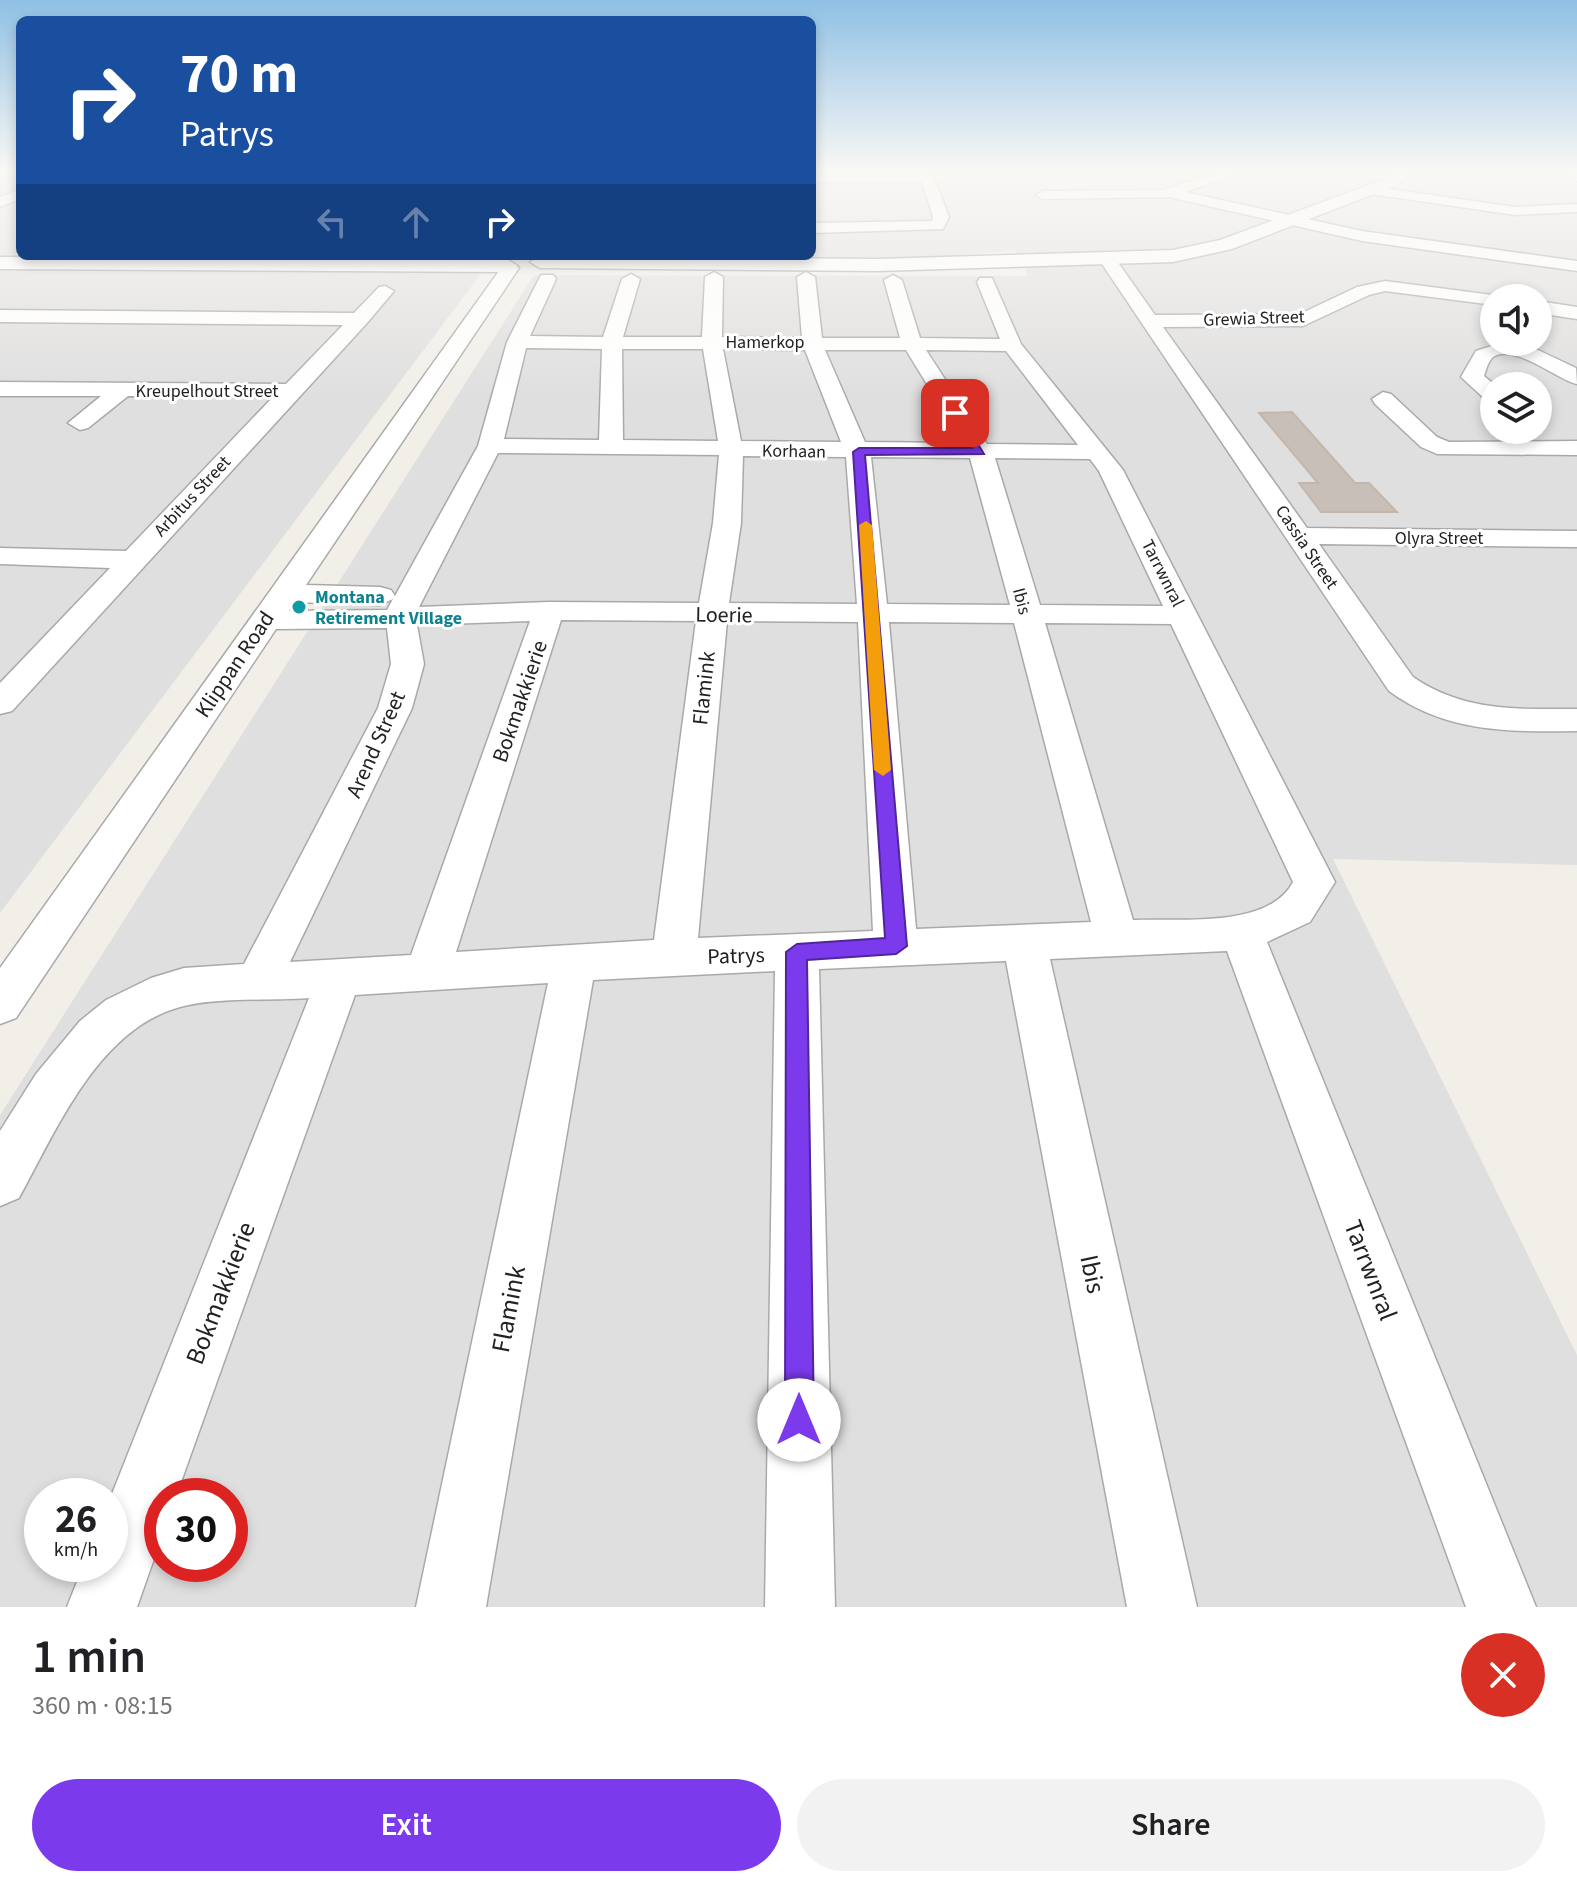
<!DOCTYPE html>
<meta charset="utf-8">
<style>
:root{--surface:#fff;--page:#f2f2f2;--text:#202124;--muted:#757577;--accent:#7c3aed}
body{margin:0;font-family:"Source Sans 3",sans-serif;background:var(--page);color:var(--text);height:100vh;display:flex;flex-direction:column;font-size:30px;white-space:nowrap}
*{box-sizing:border-box;margin:0}
p{font-size:26px;color:var(--muted)}
.icon{flex:none;width:44px;height:44px;fill:none;stroke:currentColor;stroke-width:2;stroke-linecap:round;stroke-linejoin:round}
.map{position:relative;height:1607px;overflow:hidden}
.panel{display:flex;flex-direction:column;background:var(--surface);flex:1}
.panel>*{flex:none}
.hud{position:absolute;left:16px;top:16px;width:800px;height:244px;border-radius:12px;box-shadow:0 4px 12px #0003;background:#1a4fa0;color:#fff;overflow:hidden}
.buttons{position:absolute;left:1480px;top:284px;display:grid;gap:16px}
.buttons a{display:grid;place-items:center;width:72px;height:72px;border-radius:50%;background:var(--surface);box-shadow:0 4px 12px #0003;font-size:40px}
.speed{position:absolute;left:24px;top:1478px;display:flex;gap:16px;font-size:40px;font-weight:700;text-align:center}
.speed>*{display:grid;place-content:center;width:104px;height:104px;border-radius:50%;background:var(--surface);box-shadow:0 4px 12px #0003;line-height:1}
.speed small{font-size:20px;font-weight:400}
.speed .limit{border:12px solid #d22;background:#fff;color:#111}
.pin{position:absolute;display:grid;place-items:center;width:68px;height:68px;color:#fff;margin:-34px;border-radius:16px;box-shadow:0 4px 12px #0006}
.me{position:absolute;width:88px;margin:-44px;rotate:0deg;stroke-linejoin:round;filter:drop-shadow(0 0 6px #0008)}
.turn{display:flex;align-items:center;gap:28px;height:168px;padding:0 32px;font-size:36px}
.turn .icon{width:104px;height:104px;stroke-width:2.5}
.turn b{display:block;font-size:56px;line-height:68px}
.lanes{display:flex;align-items:center;height:76px;padding:0 32px;background:#0003;justify-content:center;gap:40px;direction:ltr}
.lanes .off{opacity:.35}
.round{display:grid;place-items:center;flex:none;width:84px;height:84px;border-radius:42px;background:var(--page)}
.head{display:flex;align-items:center;justify-content:space-between;height:136px;padding:0 32px}
h1{font-size:48px;font-weight:600;line-height:60px}
.cta{display:flex;gap:16px;margin-top:auto;padding:16px 32px}
.cta a{flex:1;height:92px;border-radius:48px;background:var(--accent);color:#fff;font-size:32px;font-weight:600;line-height:92px;text-align:center}
.cta a+a{background:var(--page);color:var(--text)}
.map>svg:first-child{display:block}
.residential{fill:#e0dfdf;fill-rule:evenodd}
.building{fill:#c7bfb8;stroke:#c4b6ab;stroke-width:2}
.lines{fill:none;stroke-linecap:round;stroke-linejoin:round}
.minor-casing{stroke:#a9a9a9;stroke-width:3}
.tertiary-casing{stroke:#a9a9a9;stroke-width:3}
.minor{fill:#fff;fill-rule:evenodd}
.tertiary{fill:#fff;fill-rule:evenodd}
.route{fill:#7c3aed;stroke:#51269a;stroke-width:2}
.slow{fill:#f59e0b}
.culture-dot{fill:#0f9aa8;stroke:#fff;stroke-width:3}
.labels{text-anchor:middle;stroke-width:6;stroke-linejoin:round;paint-order:stroke}
.far-street-label{font-size:18px;fill:#222;stroke:#fff}
.far-culture-label{font-size:18px;font-weight:bold;fill:#0d838f;stroke:#fff;text-anchor:start}
.street-label{font-size:22px;fill:#222;stroke:#fff}
.near-street-label{font-size:26px;fill:#222;stroke:#fff}
</style>
<div class="map">
<svg width="1577" height="1607" viewBox="0 0 1577 1607">
<rect width="100%" height="100%" fill="#f2efe9"/>
<g class="residential">
<polygon points="0,172 20,172 20,256 465,256 480,275 0,913"/>
<path d="M 812,172 L 1577,172 L 1577,865 L 1333,859 L 1577,1355 L 1577,1607 L 0,1607 L 0,1115 L 534,275 L 1028,276 L 1015,251 L 912,258 L 568,256 L 812,256 ZM 1494,298 L 1538,298 L 1538,342 L 1494,342 ZM 1494,386 L 1538,386 L 1538,430 L 1494,430 ZM 42,1496 L 110,1496 L 110,1564 L 42,1564 ZM 162,1496 L 230,1496 L 230,1564 L 162,1564 Z"/>
</g>
<polygon class="building" points="1292,412 1355,483 1369,483 1397,512 1321,512 1299,483 1318,483 1259,413"/>
<g class="lines">
<defs>
<g id="minor">
<polygon points="918,172 932,172 949,217 943,229 812,233 812,223 932,221 933,217 922,182 812,182 812,174"/>
<polygon points="1221,172 1242,172 1185,192 1362,231 1577,261 1577,271 1362,241 1169,197 1043,199 1036,195 1043,191 1162,190"/>
<polygon points="1562,172 1577,172 1577,181"/>
<polygon points="1369,186 1515,207 1577,204 1577,212 1515,215 1364,193 1364,187"/>
<polygon points="20,189 20,199 0,207 0,197"/>
<path d="M 1106,253 L 1112,254 L 1155,315 L 1300,314 L 1357,287 L 1385,281 L 1500,296 L 1494,298 L 1494,305 L 1385,291 L 1369,295 L 1303,326 L 1163,327 L 1307,528 L 1577,531 L 1577,547 L 1319,544 L 1413,677 C 1464,712 1517,709 1577,709 L 1577,731 C 1510,732 1446,733 1389,691 L 1098,258 Z"/>
<path d="M 510,263 L 519,268 L 306,585 L 380,587 L 391,590 L 395,596 L 478,446 L 507,342 L 541,275 L 553,275 L 556,279 L 530,336 L 603,337 L 622,279 L 631,274 L 640,279 L 623,337 L 702,337 L 705,277 L 714,272 L 723,277 L 722,337 L 802,338 L 797,277 L 806,272 L 815,277 L 822,338 L 900,338 L 884,280 L 893,275 L 902,280 L 920,338 L 1000,339 L 977,282 L 980,278 L 992,278 L 1021,344 L 1123,470 L 1335,882 L 1310,922 L 1267,942 L 1536,1607 L 1466,1607 L 1227,951 L 1050,959 L 1197,1607 L 1127,1607 L 1006,961 L 819,969 L 835,1607 L 765,1607 L 775,971 L 593,980 L 486,1607 L 416,1607 L 548,983 L 355,995 L 176,1496 L 162,1496 L 162,1536 L 137,1607 L 67,1607 L 84,1564 L 110,1564 L 110,1499 L 309,998 C 270,1001 217,997 180,1007 C 98,1029 56,1131 19,1198 L 0,1206 L 0,1131 L 36,1074 L 80,1021 L 106,1000 L 151,978 L 184,968 L 244,964 L 378,708 L 391,664 L 387,628 L 276,629 L 16,1018 L 0,1024 L 0,968 L 504,264 ZM 526,348 L 602,349 L 599,440 L 504,439 ZM 622,349 L 703,349 L 718,441 L 623,440 ZM 723,349 L 805,350 L 841,442 L 741,441 ZM 825,350 L 906,350 L 963,443 L 865,442 ZM 926,350 L 1006,351 L 1078,445 L 987,444 ZM 498,453 L 719,455 L 713,523 L 699,603 L 549,602 L 419,607 ZM 743,456 L 846,457 L 857,604 L 729,603 L 741,523 ZM 871,457 L 970,458 L 1010,605 L 887,604 ZM 995,458 L 1090,459 L 1099,471 L 1163,606 L 1040,605 ZM 393,599 L 387,610 L 289,611 L 295,602 L 380,605 ZM 561,620 L 696,621 L 654,940 L 456,952 ZM 530,621 L 411,955 L 290,962 L 412,708 L 424,664 L 417,625 ZM 727,621 L 858,622 L 873,931 L 698,938 ZM 889,622 L 1014,623 L 1091,922 L 916,929 ZM 1045,623 L 1171,624 L 1293,882 C 1269,929 1179,918 1133,920 Z"/>
<polygon points="385,286 394,291 367,323 12,711 0,714 0,683 110,568 0,564 0,548 126,551 273,397 128,396 88,428 80,430 68,423 101,396 0,396 0,382 286,384 343,325 0,322 0,310 354,313 379,287"/>
<polygon points="1538,301 1577,307 1577,319 1538,313"/>
<path d="M 1504,342 L 1538,350 L 1576,368 L 1577,384 C 1558,380 1511,341 1492,358 C 1488,362 1486,370 1484,376 L 1496,386 L 1494,402 L 1486,400 L 1461,377 L 1476,351 Z"/>
<polygon points="1383,392 1391,394 1437,437 1449,442 1577,441 1577,455 1437,454 1421,447 1375,404 1372,399"/>
</g>
<g id="tertiary">
<polygon points="1392,172 1409,172 1397,185 1232,249 1173,262 878,271 540,268 530,262 540,256 878,259 1173,250 1220,240 1385,179"/>
<polygon points="0,257 508,260 518,266 508,272 0,269"/>
</g>
</defs>
<use href="#minor" class="minor-casing"/>
<use href="#tertiary" class="tertiary-casing"/>
<use href="#minor" class="minor"/>
<use href="#tertiary" class="tertiary"/>
</g>
<linearGradient id="sky" x2="0" y2="1"><stop stop-color="#8fc0e4"/><stop offset="0.43" stop-color="#f9f8f5"/><stop offset="1" stop-color="#f9f8f5" stop-opacity="0"/></linearGradient>
<rect width="1577" height="397" fill="url(#sky)"/>
<polygon class="route" points="951,411 958,411 984,454 865,455 907,946 896,954 807,960 814,1420 810,1431 799,1435 789,1431 785,1420 786,952 797,944 885,938 853,452 859,448 972,448"/>
<polygon class="slow" points="866,521 872,525 891,770 883,776 874,770 859,525"/>
<circle class="culture-dot" cx="299" cy="607" r="8"/>
<g class="labels">
<g class="far-street-label">
<text transform="translate(1254 318) rotate(-2)" y="6">Grewia Street</text>
<text x="765" y="348">Hamerkop</text>
<text x="207" y="397">Kreupelhout Street</text>
<text transform="translate(794 451) rotate(1)" y="6">Korhaan</text>
<text transform="translate(192 496) rotate(-47)" y="6">Arbitus Street</text>
<text x="1439" y="544">Olyra Street</text>
<text transform="translate(1307 547) rotate(56)" y="6">Cassia Street</text>
<text transform="translate(1163 573) rotate(63)" y="6">Tarrwnral</text>
<text transform="translate(1022 601) rotate(75)" y="6">Ibis</text>
</g>
<g class="far-culture-label">
<text x="315" y="603">Montana<tspan x="315" dy="21">Retirement Village</tspan></text>
</g>
<g class="street-label">
<text transform="translate(724 614) rotate(1)" y="8">Loerie</text>
<text transform="translate(234 664) rotate(-56)" y="8">Klippan Road</text>
<text transform="translate(703 688) rotate(-84)" y="8">Flamink</text>
<text transform="translate(519 701) rotate(-71)" y="8">Bokmakkierie</text>
<text transform="translate(375 744) rotate(-66)" y="8">Arend Street</text>
<text transform="translate(736 955) rotate(-2)" y="8">Patrys</text>
</g>
<g class="near-street-label">
<text transform="translate(1371 1270) rotate(69)" y="9">Tarrwnral</text>
<text transform="translate(1093 1274) rotate(78)" y="9">Ibis</text>
<text transform="translate(220 1293) rotate(-69)" y="9">Bokmakkierie</text>
<text transform="translate(508 1309) rotate(-79)" y="9">Flamink</text>
</g>
</g>
</svg>
<div class="buttons">
<a><svg class="icon" aria-label="sound" viewBox="0 0 24 24"><path d="M4 9h4l5-4v14l-5-4H4zM17 9q2 3 0 6"/></svg></a>
<a><svg class="icon" aria-label="layers" viewBox="0 0 24 24"><path d="M12 4l9 5-9 5-9-5zM3 14l9 5 9-5"/></svg></a>
</div>
<div class="speed"><div>26<small>km/h</small></div><div class="limit">30</div></div>
<div class="pin" style="left:955px;top:413px;background:#d93025"><svg class="icon" aria-label="arrive" viewBox="0 0 24 24"><path d="M6 21V4h12l-3 4 3 4H6"/></svg></div>
<svg class="me" style="left:799px;top:1420px" viewBox="-20 -20 40 40"><circle r="19" fill="#fff"/><path d="M0-13L10 11 0 6-10 11z" fill="#7c3aed"/></svg>
<div class="hud">
<div class="turn"><svg class="icon" aria-label="right" viewBox="0 0 24 24"><path d="M7 20v-9h11M14 6l5 5-5 5"/></svg><div><b>70 m</b>Patrys</div></div>
<div class="lanes"><svg class="icon off" aria-label="left" viewBox="0 0 24 24"><path d="M17 20v-9H6M10 6l-5 5 5 5"/></svg><svg class="icon off" aria-label="ahead" viewBox="0 0 24 24"><path d="M12 20V5M6 11l6-6 6 6"/></svg><svg class="icon" aria-label="right" viewBox="0 0 24 24"><path d="M7 20v-9h11M14 6l5 5-5 5"/></svg></div>
</div>
</div>
<section class="panel">
<div class="head"><div><h1>1 min</h1><p>360 m · 08:15</p></div><a class="round" style="background:#d93025;color:#fff"><svg class="icon" aria-label="close" viewBox="0 0 24 24"><path d="M6 6l12 12M18 6L6 18"/></svg></a></div>
<div class="cta"><a>Exit</a><a>Share</a></div>
</section>
